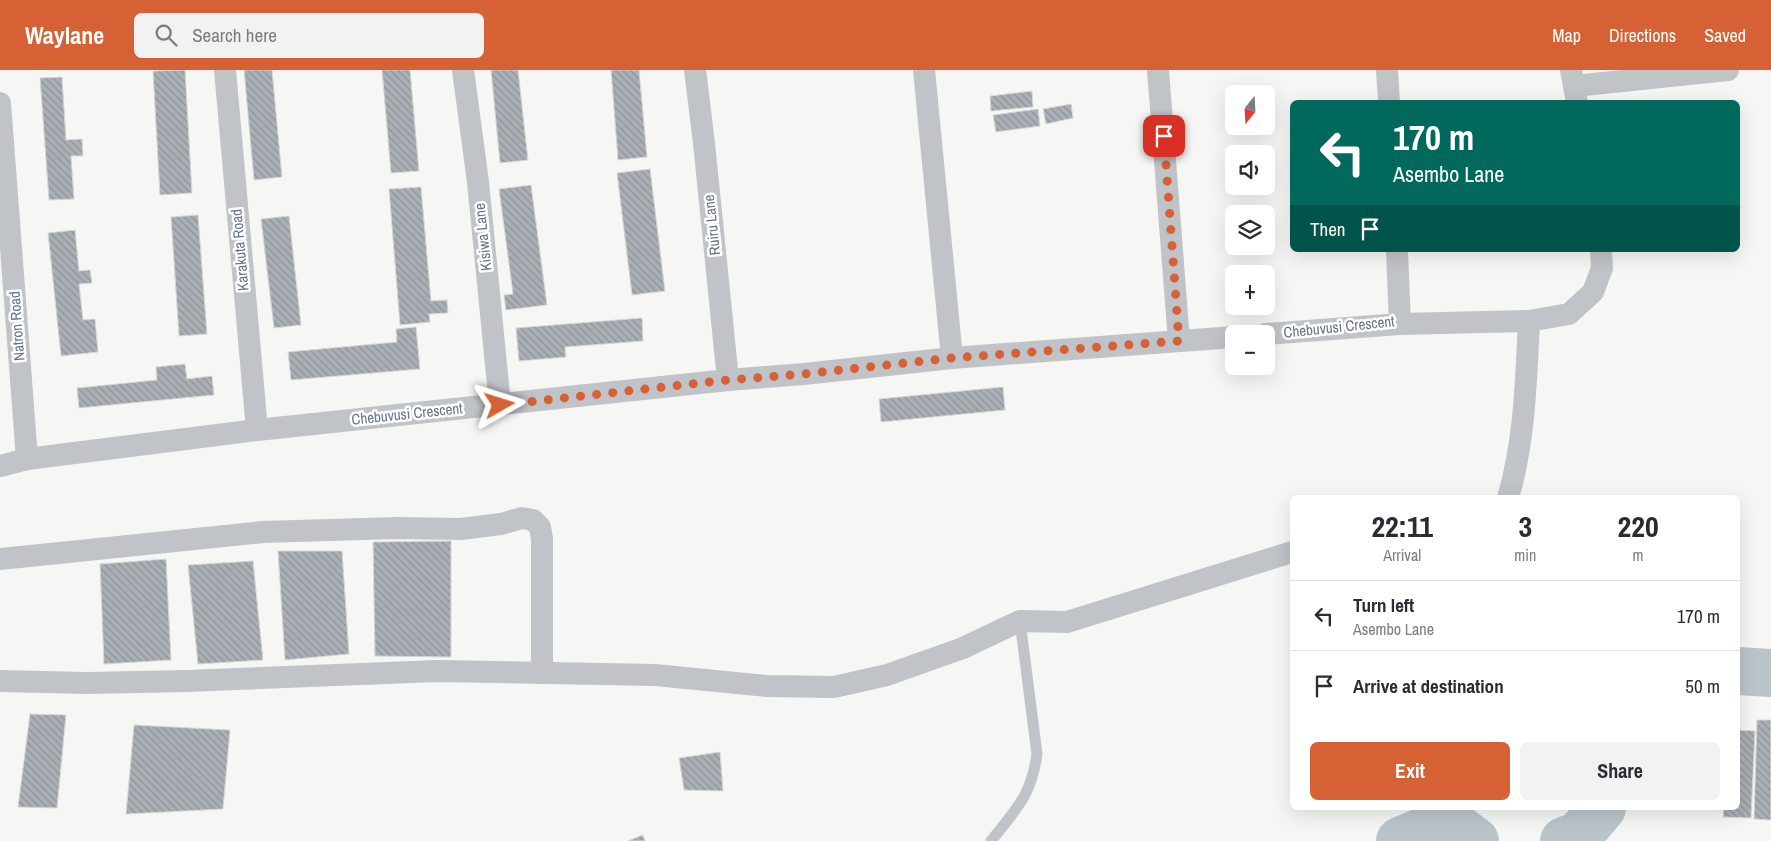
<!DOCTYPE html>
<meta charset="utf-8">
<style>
:root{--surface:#fff;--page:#f2f2f3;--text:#2b2b33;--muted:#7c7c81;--line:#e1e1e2;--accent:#d66134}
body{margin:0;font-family:"Archivo Narrow",sans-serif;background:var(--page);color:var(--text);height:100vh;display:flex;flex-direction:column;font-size:19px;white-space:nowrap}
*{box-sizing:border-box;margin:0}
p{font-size:16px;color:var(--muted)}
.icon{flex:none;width:28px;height:28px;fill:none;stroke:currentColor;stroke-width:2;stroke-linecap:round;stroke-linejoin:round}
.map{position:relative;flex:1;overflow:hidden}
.sheet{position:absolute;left:1290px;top:425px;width:450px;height:315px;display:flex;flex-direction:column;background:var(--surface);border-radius:8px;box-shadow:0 5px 20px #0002}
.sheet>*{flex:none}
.guide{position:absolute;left:1290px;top:30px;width:450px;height:152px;border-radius:8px;box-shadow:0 5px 20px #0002;background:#00695c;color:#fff;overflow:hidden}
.needle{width:32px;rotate:198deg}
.controls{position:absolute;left:1225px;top:15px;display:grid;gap:10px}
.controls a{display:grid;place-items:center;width:50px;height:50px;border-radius:8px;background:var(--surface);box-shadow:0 5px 20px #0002;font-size:25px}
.pin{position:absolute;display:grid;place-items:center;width:42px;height:42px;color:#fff;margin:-21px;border-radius:10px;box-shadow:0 2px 8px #0006}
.me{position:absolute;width:55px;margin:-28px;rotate:84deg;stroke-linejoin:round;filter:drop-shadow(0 0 4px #0008)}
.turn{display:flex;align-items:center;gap:18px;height:105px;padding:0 20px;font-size:22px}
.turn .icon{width:65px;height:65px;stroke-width:2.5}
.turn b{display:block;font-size:35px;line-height:42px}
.then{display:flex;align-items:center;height:48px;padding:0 20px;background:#0003;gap:10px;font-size:19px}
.eta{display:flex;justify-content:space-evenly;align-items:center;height:85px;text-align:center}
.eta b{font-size:30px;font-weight:700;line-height:35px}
.cta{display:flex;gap:10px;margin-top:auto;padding:10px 20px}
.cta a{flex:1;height:58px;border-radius:8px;background:var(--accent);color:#fff;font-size:20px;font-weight:700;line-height:58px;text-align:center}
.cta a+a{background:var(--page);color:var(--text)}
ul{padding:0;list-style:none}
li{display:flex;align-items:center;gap:15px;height:70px;padding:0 20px;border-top:1px solid var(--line)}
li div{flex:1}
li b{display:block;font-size:19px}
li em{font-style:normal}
header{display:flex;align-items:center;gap:30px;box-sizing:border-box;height:70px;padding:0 25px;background:var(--accent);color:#fff}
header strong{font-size:24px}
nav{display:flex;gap:28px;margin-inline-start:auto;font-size:18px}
.search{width:350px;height:45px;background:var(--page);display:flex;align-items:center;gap:12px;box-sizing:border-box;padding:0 18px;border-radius:8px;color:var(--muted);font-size:19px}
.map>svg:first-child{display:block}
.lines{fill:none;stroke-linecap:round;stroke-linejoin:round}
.river{stroke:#bac4c9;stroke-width:48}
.building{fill:url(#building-back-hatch);stroke:#d8d8d6}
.service{stroke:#c0c3c7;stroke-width:11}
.minor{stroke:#c0c3c7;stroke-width:22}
.route{stroke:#d66134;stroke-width:9;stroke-dasharray:0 16.2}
.labels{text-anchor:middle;stroke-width:5;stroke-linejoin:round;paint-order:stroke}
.street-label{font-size:15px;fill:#687582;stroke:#fff}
</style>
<header>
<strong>Waylane</strong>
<div class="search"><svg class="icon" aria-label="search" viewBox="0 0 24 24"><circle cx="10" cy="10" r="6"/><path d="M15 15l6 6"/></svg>Search here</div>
<nav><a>Map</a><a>Directions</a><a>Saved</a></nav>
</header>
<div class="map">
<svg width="1771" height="771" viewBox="0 0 1771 771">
<defs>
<pattern id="building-back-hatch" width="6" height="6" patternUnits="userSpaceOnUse" patternTransform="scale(1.25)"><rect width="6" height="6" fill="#a9afb5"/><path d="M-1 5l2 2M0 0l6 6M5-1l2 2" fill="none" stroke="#8d9399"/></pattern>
</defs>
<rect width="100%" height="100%" fill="#f6f7f4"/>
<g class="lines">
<g class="river">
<polyline points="1738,601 1771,603"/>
<polyline points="1400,771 1448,751 1475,771"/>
<polyline points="1564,771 1579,765 1602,738"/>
</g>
</g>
<g class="building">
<polygon points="185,0 192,123 160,125 153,1"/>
<polygon points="244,0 272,0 282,107 254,110"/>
<polygon points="382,0 410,0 419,101 391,103"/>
<polygon points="491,0 518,0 528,90 500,93"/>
<polygon points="611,0 639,0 647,87 618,90"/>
<polygon points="62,7 66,70 82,69 83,86 71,86 74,129 49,130 40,8"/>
<polygon points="1032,21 1033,37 991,41 990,26"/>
<polygon points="1071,34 1073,48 1046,54 1043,39"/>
<polygon points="1038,39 1040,56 996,62 993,45"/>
<polygon points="650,99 665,221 632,225 617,103"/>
<polygon points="531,115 547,235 506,240 504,225 513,224 499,119"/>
<polygon points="421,117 431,231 447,230 448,243 429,244 430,252 400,255 389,119"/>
<polygon points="198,145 207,264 179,266 171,147"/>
<polygon points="289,146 301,255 274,258 261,149"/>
<polygon points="75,160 79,201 90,200 92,213 79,214 83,250 95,249 98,282 61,286 48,163"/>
<polygon points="642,248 643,271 565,277 566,287 519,291 516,258"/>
<polygon points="416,257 420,299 291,310 288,282 397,272 396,259"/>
<polygon points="185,294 187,309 212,306 214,325 79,338 77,318 157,310 156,297"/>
<polygon points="1003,317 1005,340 881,352 879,329"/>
<polygon points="451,471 451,587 375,586 373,472"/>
<polygon points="278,481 342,481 349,584 285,590"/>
<polygon points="166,489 171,590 104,594 100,494"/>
<polygon points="253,491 263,590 198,594 188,495"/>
<polygon points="30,644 66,645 57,738 18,737"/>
<polygon points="1757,650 1771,650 1771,750 1754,749"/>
<polygon points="134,655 230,660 223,739 126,744"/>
<polygon points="1738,660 1755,661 1751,748 1723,747 1724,738 1738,738"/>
<polygon points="720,682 723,721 684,720 679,688"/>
<polygon points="643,765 645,771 628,771"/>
</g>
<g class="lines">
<path class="service" d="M 991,771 C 1016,739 1031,727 1037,684 L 1020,551"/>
<g class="minor">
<polyline points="225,0 257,360"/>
<polyline points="463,0 478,112 500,335"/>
<polyline points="695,0 704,73 728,310"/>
<polyline points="924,0 952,288"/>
<polyline points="1158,0 1179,271"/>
<polyline points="1387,0 1389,32"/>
<polyline points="1571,0 1577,32"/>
<polyline points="1574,16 1728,0"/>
<polyline points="0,33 27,389"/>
<polyline points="1400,254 1529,251 1569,244 1593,222 1602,198 1601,180"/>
<polyline points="1266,264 1400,254 1397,180"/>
<polyline points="0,396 27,389 257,360 728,310 804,304 952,288 1234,267"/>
<path d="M 1508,428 C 1525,370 1526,310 1529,251"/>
<polyline points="0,489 263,462 397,458 461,459 501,454 522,448 533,450 540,457 542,469 542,603"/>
<polyline points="0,611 87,613 187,611 437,601 655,605 766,616 834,617 887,605 963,578 1020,551 1067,552 1292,482"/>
</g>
</g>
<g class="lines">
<polyline class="route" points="500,335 728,310 804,304 952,288 1179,271 1164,66"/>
</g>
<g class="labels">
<g class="street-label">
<text transform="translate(712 155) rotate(-96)" y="5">Ruiru Lane</text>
<text transform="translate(483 167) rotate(-96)" y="5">Kisiwa Lane</text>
<text transform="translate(240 180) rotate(-95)" y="5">Karakuta Road</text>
<text transform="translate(17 256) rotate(-94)" y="5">Natron Road</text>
<text transform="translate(1339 257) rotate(-6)" y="5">Chebuvusi Crescent</text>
<text transform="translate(407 344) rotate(-6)" y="5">Chebuvusi Crescent</text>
</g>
</g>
</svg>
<div class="controls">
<a><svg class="needle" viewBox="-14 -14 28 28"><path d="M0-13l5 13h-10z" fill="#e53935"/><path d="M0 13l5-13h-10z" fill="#7c7c81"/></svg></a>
<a><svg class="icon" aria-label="sound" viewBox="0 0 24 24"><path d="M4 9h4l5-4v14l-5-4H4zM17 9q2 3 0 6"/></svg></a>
<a><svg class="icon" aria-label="layers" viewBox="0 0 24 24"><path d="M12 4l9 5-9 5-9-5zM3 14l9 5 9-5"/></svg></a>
<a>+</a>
<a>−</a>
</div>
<div class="pin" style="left:1164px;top:66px;background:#d93025"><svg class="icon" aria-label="arrive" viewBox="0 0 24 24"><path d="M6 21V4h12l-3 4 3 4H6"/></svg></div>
<svg class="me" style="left:500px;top:335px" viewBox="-20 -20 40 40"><path d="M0-17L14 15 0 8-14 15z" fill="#d66134" stroke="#fff" stroke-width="4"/></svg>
<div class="guide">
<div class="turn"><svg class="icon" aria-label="left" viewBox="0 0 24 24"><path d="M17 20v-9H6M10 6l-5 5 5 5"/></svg><div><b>170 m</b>Asembo Lane</div></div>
<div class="then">Then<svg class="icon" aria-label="arrive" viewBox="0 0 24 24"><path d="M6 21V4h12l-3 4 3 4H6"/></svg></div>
</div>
<section class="sheet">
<div class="eta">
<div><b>22:11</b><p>Arrival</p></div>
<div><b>3</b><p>min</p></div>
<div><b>220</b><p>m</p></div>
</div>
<ul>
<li><svg class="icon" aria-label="left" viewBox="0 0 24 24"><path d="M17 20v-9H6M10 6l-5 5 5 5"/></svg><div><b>Turn left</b><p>Asembo Lane</p></div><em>170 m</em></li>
<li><svg class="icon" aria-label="arrive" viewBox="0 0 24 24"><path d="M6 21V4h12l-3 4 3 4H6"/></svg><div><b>Arrive at destination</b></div><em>50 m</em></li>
</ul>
<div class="cta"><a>Exit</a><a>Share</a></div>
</section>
</div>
